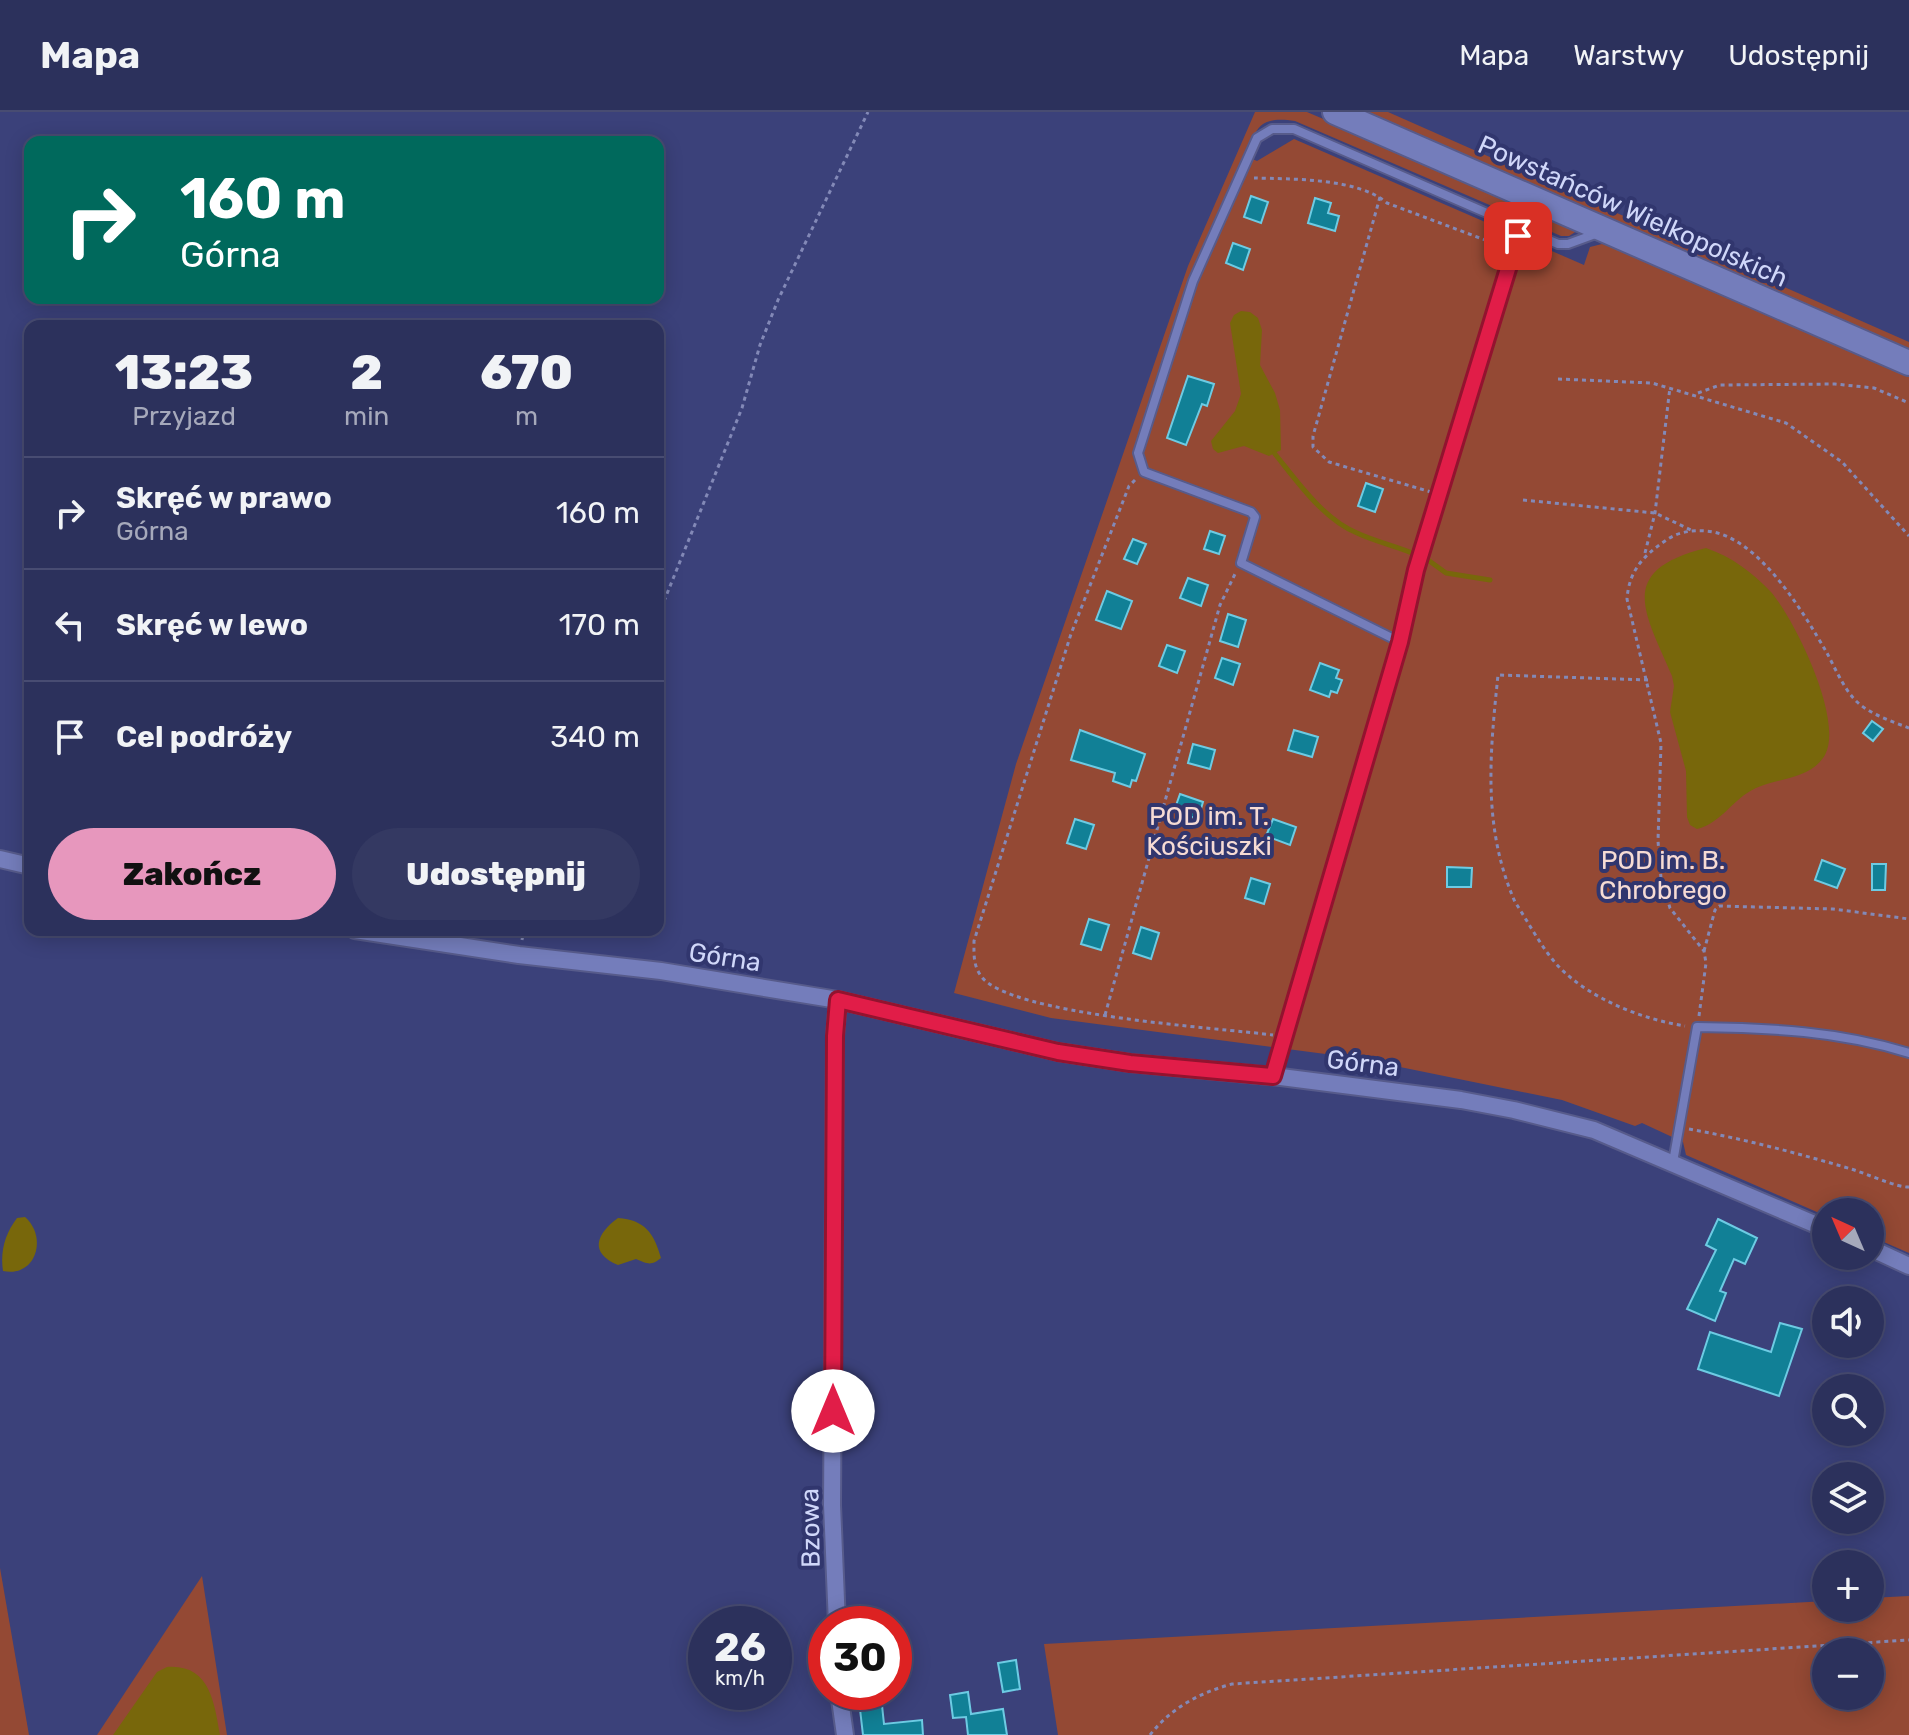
<!DOCTYPE html>
<html lang="pl">
<meta charset="utf-8">
<style>
:root{--surface:#2c315c;--page:#343962;--text:#f1f3f6;--muted:#a6a9bb;--line:#484c72;--accent:#e797bd}
body{margin:0;font-family:Rubik,sans-serif;background:var(--page);color:var(--text);height:100vh;display:flex;flex-direction:column;font-size:30px;white-space:nowrap}
*{box-sizing:border-box;margin:0}
p{font-size:26px;color:var(--muted)}
.icon{flex:none;width:44px;height:44px;fill:none;stroke:currentColor;stroke-width:2;stroke-linecap:round;stroke-linejoin:round}
.map{position:relative;flex:1;overflow:hidden}
.sheet{position:absolute;left:24px;top:208px;width:640px;height:616px;display:flex;flex-direction:column;background:var(--surface);border-radius:16px;box-shadow:0 4px 20px #0003,0 0 0 2px var(--line)}
.sheet>*{flex:none}
.top-card{position:absolute;left:24px;top:24px;width:640px;height:168px;border-radius:16px;box-shadow:0 4px 20px #0003,0 0 0 2px var(--line);background:#00695c;color:#fff;overflow:hidden}
.needle{width:52px;rotate:316deg}
.tools{position:absolute;left:1812px;top:1086px;display:grid;gap:16px}
.tools a{display:grid;place-items:center;width:72px;height:72px;border-radius:50%;background:var(--surface);box-shadow:0 4px 20px #0003,0 0 0 2px var(--line);font-size:40px}
.speed{position:absolute;left:688px;top:1494px;display:flex;gap:16px;font-size:40px;font-weight:700;text-align:center}
.speed>*{display:grid;place-content:center;width:104px;height:104px;border-radius:50%;background:var(--surface);box-shadow:0 4px 20px #0003,0 0 0 2px var(--line);line-height:1}
.speed small{font-size:20px;font-weight:400}
.speed .limit{border:12px solid #d22;background:#fff;color:#111}
.pin{position:absolute;display:grid;place-items:center;width:68px;height:68px;color:#fff;margin:-34px;border-radius:16px;box-shadow:0 4px 12px #0006}
.me{position:absolute;width:88px;margin:-44px;rotate:0deg;stroke-linejoin:round;filter:drop-shadow(0 0 6px #0008)}
.turn{display:flex;align-items:center;gap:28px;height:168px;padding:0 24px;font-size:36px}
.turn .icon{width:104px;height:104px;stroke-width:2.5}
.turn b{display:block;font-size:56px;line-height:68px}
.eta{display:flex;justify-content:space-evenly;align-items:center;height:136px;text-align:center}
.eta b{font-size:48px;font-weight:800;line-height:56px}
.button{display:flex;gap:16px;margin-top:auto;padding:16px 24px}
.button a{flex:1;height:92px;border-radius:48px;background:var(--accent);color:#111;font-size:32px;font-weight:800;line-height:92px;text-align:center}
.button a+a{background:var(--page);color:var(--text)}
ul{padding:0;list-style:none}
li{display:flex;align-items:center;gap:24px;height:112px;padding:0 24px;border-top:2px solid var(--line)}
li div{flex:1}
li b{display:block;font-size:30px}
li em{font-style:normal}
header{display:flex;align-items:center;gap:48px;box-sizing:border-box;height:112px;padding:0 40px;background:var(--surface);border-bottom:2px solid var(--line)}
header strong{font-size:38px}
nav{display:flex;gap:44px;margin-inline-start:auto;font-size:28px}
.map>svg:first-child{display:block}
.green{fill:#944934;fill-rule:evenodd}
.water{fill:#78670b}
.lines{fill:none;stroke-linecap:round;stroke-linejoin:round}
.stream{stroke:#78670b;stroke-width:5}
.building{fill:#118096;stroke:#6dcbe3;stroke-width:2}
.lane-casing{stroke:#575b8b;stroke-width:12}
.street-casing{stroke:#575b8b;stroke-width:20}
.secondary-casing{stroke:#575b8b;stroke-width:28}
.path{stroke:#8389b7;stroke-width:3;stroke-dasharray:4 4;stroke-linecap:butt}
.lane{stroke:#747dbb;stroke-width:8}
.street{stroke:#747dbb;stroke-width:16}
.secondary{stroke:#747dbb;stroke-width:24}
.route-casing{stroke:#92132f;stroke-width:20}
.route{stroke:#e11d48;stroke-width:14}
.labels{text-anchor:middle;stroke-width:8;stroke-linejoin:round;paint-order:stroke}
.street-label{font-size:26px;fill:#d0d7f9;stroke:#31366e}
.park-label{font-size:26px;fill:#f6dbd4;stroke:#31366e}
</style>
<header>
<strong>Mapa</strong>
<nav><a>Mapa</a><a>Warstwy</a><a>Udostępnij</a></nav>
</header>
<div class="map">
<svg width="1909" height="1623" viewBox="0 0 1909 1623">
<rect width="100%" height="100%" fill="#3b417a"/>
<g class="green">
<path d="M 1255,0 L 1307,0 L 1580,117 L 1569,124 L 1561,124 L 1295,9 C 1262,4 1254,14 1248,45 L 1257,49 L 1294,27 L 1584,153 L 1590,135 L 1602,132 L 1615,135 L 1909,263 L 1909,1141 L 1870,1124 L 1870,1100 L 1826,1100 L 1826,1104 L 1686,1043 L 1683,1030 L 1642,1011 L 1635,1014 L 1562,988 L 1356,946 L 1051,906 L 954,881 L 1016,652 L 1188,154 Z"/>
<polygon points="1361,0 1388,0 1909,230 1909,240"/>
<polygon points="0,1456 29,1623 0,1623"/>
<polygon points="202,1464 227,1623 97,1623"/>
<path d="M 1909,1484 L 1909,1623 L 1058,1623 L 1044,1532 L 1826,1489 L 1826,1496 L 1870,1496 L 1870,1486 ZM 1870,1540 L 1870,1584 L 1826,1584 L 1826,1540 Z"/>
</g>
<g class="water">
<polygon points="1241,199 1250,200 1258,206 1262,218 1260,253 1275,281 1280,298 1281,338 1269,344 1244,334 1218,341 1213,337 1211,329 1235,299 1241,282 1230,211 1234,203"/>
<path d="M 1706,436 C 1732,445 1752,460 1771,480 C 1795,508 1844,608 1825,643 C 1811,667 1779,666 1756,676 C 1732,687 1722,711 1697,717 L 1690,713 L 1687,705 L 1686,659 L 1670,600 L 1674,574 L 1672,564 C 1645,500 1615,459 1706,436 Z"/>
<path d="M 25,1105 C 48,1125 36,1166 3,1159 C 0,1139 5,1122 17,1106 Z"/>
<path d="M 618,1106 C 645,1108 654,1121 661,1146 C 651,1154 648,1152 636,1147 L 618,1153 C 589,1141 596,1122 618,1106 Z"/>
<path d="M 167,1555 C 210,1552 214,1590 220,1623 L 113,1623 L 157,1560 Z"/>
</g>
<g class="lines">
<g class="stream">
<path d="M 1275,342 C 1297,369 1323,407 1357,421 C 1376,430 1397,434 1417,443"/>
<polyline points="1428,448 1446,461 1490,468"/>
</g>
</g>
<g class="building">
<polygon points="1251,84 1268,90 1261,111 1244,105"/>
<polygon points="1315,86 1331,91 1328,101 1339,104 1335,119 1308,111"/>
<polygon points="1233,131 1250,137 1243,158 1226,151"/>
<polygon points="1188,264 1214,272 1207,294 1202,292 1186,333 1167,326"/>
<polygon points="1366,371 1383,377 1375,400 1358,394"/>
<polygon points="1210,419 1225,424 1219,442 1204,437"/>
<polygon points="1133,427 1146,432 1137,452 1124,447"/>
<polygon points="1188,466 1208,473 1201,494 1180,486"/>
<polygon points="1107,479 1132,489 1121,517 1096,508"/>
<polygon points="1228,502 1246,508 1238,535 1220,529"/>
<polygon points="1167,533 1185,539 1177,561 1159,554"/>
<polygon points="1222,546 1240,552 1233,573 1215,566"/>
<polygon points="1320,551 1339,558 1336,566 1342,568 1337,581 1331,579 1329,585 1310,578"/>
<polygon points="1872,609 1883,617 1873,629 1863,621"/>
<polygon points="1080,618 1145,642 1136,669 1132,668 1130,675 1113,669 1115,661 1071,648"/>
<polygon points="1294,618 1318,625 1312,645 1288,638"/>
<polygon points="1193,632 1215,638 1210,657 1188,651"/>
<polygon points="1180,682 1203,690 1198,707 1174,699"/>
<polygon points="1075,707 1094,713 1086,737 1067,731"/>
<polygon points="1273,707 1296,715 1290,733 1266,724"/>
<polygon points="1822,748 1845,757 1837,776 1815,768"/>
<polygon points="1872,752 1886,752 1885,778 1872,778"/>
<polygon points="1447,755 1472,756 1471,775 1447,775"/>
<polygon points="1251,766 1270,772 1264,792 1245,786"/>
<polygon points="1089,807 1109,813 1101,838 1081,832"/>
<polygon points="1141,815 1159,821 1151,847 1133,841"/>
<polygon points="1718,1107 1757,1126 1745,1152 1734,1147 1720,1179 1726,1181 1715,1209 1687,1197 1716,1138 1706,1133"/>
<polygon points="1780,1211 1802,1217 1779,1284 1698,1257 1710,1220 1771,1240"/>
<polygon points="1016,1548 1020,1577 1003,1580 998,1551"/>
<polygon points="858,1580 877,1580 877,1584 881,1584 884,1612 922,1608 923,1623 863,1623"/>
<polygon points="968,1580 971,1602 1003,1597 1007,1623 968,1623 966,1605 953,1606 950,1583"/>
</g>
<g class="lines">
<defs>
<g id="lane">
<polyline points="1400,530 1241,451 1255,405 1251,400 1144,360 1138,341 1193,169 1257,26 1272,17 1294,17 1558,132 1568,132 1598,121"/>
<polyline points="1273,963 1400,530 1416,458 1441,383 1520,115"/>
<path d="M 1673,1050 L 1697,915 C 1770,916 1839,919 1909,941"/>
</g>
<g id="street">
<polyline points="0,747 30,754"/>
<polyline points="355,818 519,843 661,859 838,888 1058,940 1130,951 1281,965 1461,988 1514,998 1594,1018 1826,1117"/>
<polyline points="1870,1136 1909,1154"/>
<polyline points="837,1512 832,1393 835,924 838,888"/>
<polyline points="839,1580 845,1623"/>
</g>
<polyline id="secondary" points="1335,0 1909,251"/>
</defs>
<use href="#lane" class="lane-casing"/>
<use href="#street" class="street-casing"/>
<use href="#secondary" class="secondary-casing"/>
<g class="path">
<path d="M 1254,66 C 1291,67 1358,66 1387,91 L 1501,134"/>
<polyline points="1380,85 1313,324 1313,335 1329,350 1431,380"/>
<polyline points="1558,267 1652,271 1786,311 1842,350 1909,424"/>
<polyline points="1698,281 1720,273 1835,272 1874,276 1909,291"/>
<path d="M 1135,368 L 1129,374 L 1071,522 L 974,829 C 974,842 973,853 981,864 C 1008,903 1220,916 1273,923"/>
<polyline points="1523,388 1655,401 1691,418"/>
<polyline points="1645,441 1655,401 1670,275"/>
<polyline points="658,504 742,296 760,233 778,188 868,0"/>
<path d="M 1648,568 L 1498,563 C 1490,641 1482,715 1515,790 C 1529,811 1543,839 1561,857 C 1593,888 1642,907 1685,914"/>
<polyline points="522,828 524,818"/>
<polyline points="1704,839 1715,798 1719,794 1833,797 1909,807"/>
<polyline points="1105,903 1220,493 1235,462"/>
<path d="M 1699,904 L 1706,851 L 1704,839 L 1670,796 L 1661,766 L 1658,729 L 1661,631 L 1627,487 C 1629,459 1643,444 1665,429 C 1677,420 1691,418 1706,419 C 1758,423 1803,500 1827,541 C 1835,556 1843,575 1855,588 C 1869,602 1891,609 1909,616"/>
<path d="M 1689,1017 C 1744,1027 1797,1041 1851,1057 C 1865,1061 1898,1076 1909,1075"/>
<path d="M 1150,1623 C 1171,1596 1199,1581 1232,1572 L 1909,1528"/>
</g>
<use href="#lane" class="lane"/>
<use href="#street" class="street"/>
<use href="#secondary" class="secondary"/>
</g>
<g class="lines">
<defs>
<polyline id="route" points="833,1299 835,924 838,888 1058,940 1130,951 1273,964 1400,530 1416,458 1518,124"/>
</defs>
<use href="#route" class="route-casing"/>
<use href="#route" class="route"/>
</g>
<g class="labels">
<g class="street-label">
<text transform="translate(1633 99) rotate(24)" y="9">Powstańców Wielkopolskich</text>
<text transform="translate(725 845) rotate(9)" y="9">Górna</text>
<text transform="translate(1363 951) rotate(7)" y="9">Górna</text>
<text transform="translate(810 1416) rotate(-91)" y="9">Bzowa</text>
</g>
<g class="park-label">
<text x="1209" y="713">POD im. T.<tspan x="1209" dy="30">Kościuszki</tspan></text>
<text x="1663" y="757">POD im. B.<tspan x="1663" dy="30">Chrobrego</tspan></text>
</g>
</g>
</svg>
<div class="tools">
<a><svg class="needle" viewBox="-14 -14 28 28"><path d="M0-13l5 13h-10z" fill="#e53935"/><path d="M0 13l5-13h-10z" fill="#a6a9bb"/></svg></a>
<a><svg class="icon" aria-label="sound" viewBox="0 0 24 24"><path d="M4 9h4l5-4v14l-5-4H4zM17 9q2 3 0 6"/></svg></a>
<a><svg class="icon" aria-label="search" viewBox="0 0 24 24"><circle cx="10" cy="10" r="6"/><path d="M15 15l6 6"/></svg></a>
<a><svg class="icon" aria-label="layers" viewBox="0 0 24 24"><path d="M12 4l9 5-9 5-9-5zM3 14l9 5 9-5"/></svg></a>
<a>+</a>
<a>−</a>
</div>
<div class="speed"><div>26<small>km/h</small></div><div class="limit">30</div></div>
<div class="pin" style="left:1518px;top:124px;background:#d93025"><svg class="icon" aria-label="arrive" viewBox="0 0 24 24"><path d="M6 21V4h12l-3 4 3 4H6"/></svg></div>
<svg class="me" style="left:833px;top:1299px" viewBox="-20 -20 40 40"><circle r="19" fill="#fff"/><path d="M0-13L10 11 0 6-10 11z" fill="#e11d48"/></svg>
<div class="top-card">
<div class="turn"><svg class="icon" aria-label="right" viewBox="0 0 24 24"><path d="M7 20v-9h11M14 6l5 5-5 5"/></svg><div><b>160 m</b>Górna</div></div>
</div>
<section class="sheet">
<div class="eta">
<div><b>13:23</b><p>Przyjazd</p></div>
<div><b>2</b><p>min</p></div>
<div><b>670</b><p>m</p></div>
</div>
<ul>
<li><svg class="icon" aria-label="right" viewBox="0 0 24 24"><path d="M7 20v-9h11M14 6l5 5-5 5"/></svg><div><b>Skręć w prawo</b><p>Górna</p></div><em>160 m</em></li>
<li><svg class="icon" aria-label="left" viewBox="0 0 24 24"><path d="M17 20v-9H6M10 6l-5 5 5 5"/></svg><div><b>Skręć w lewo</b></div><em>170 m</em></li>
<li><svg class="icon" aria-label="arrive" viewBox="0 0 24 24"><path d="M6 21V4h12l-3 4 3 4H6"/></svg><div><b>Cel podróży</b></div><em>340 m</em></li>
</ul>
<div class="button"><a>Zakończ</a><a>Udostępnij</a></div>
</section>
</div>
